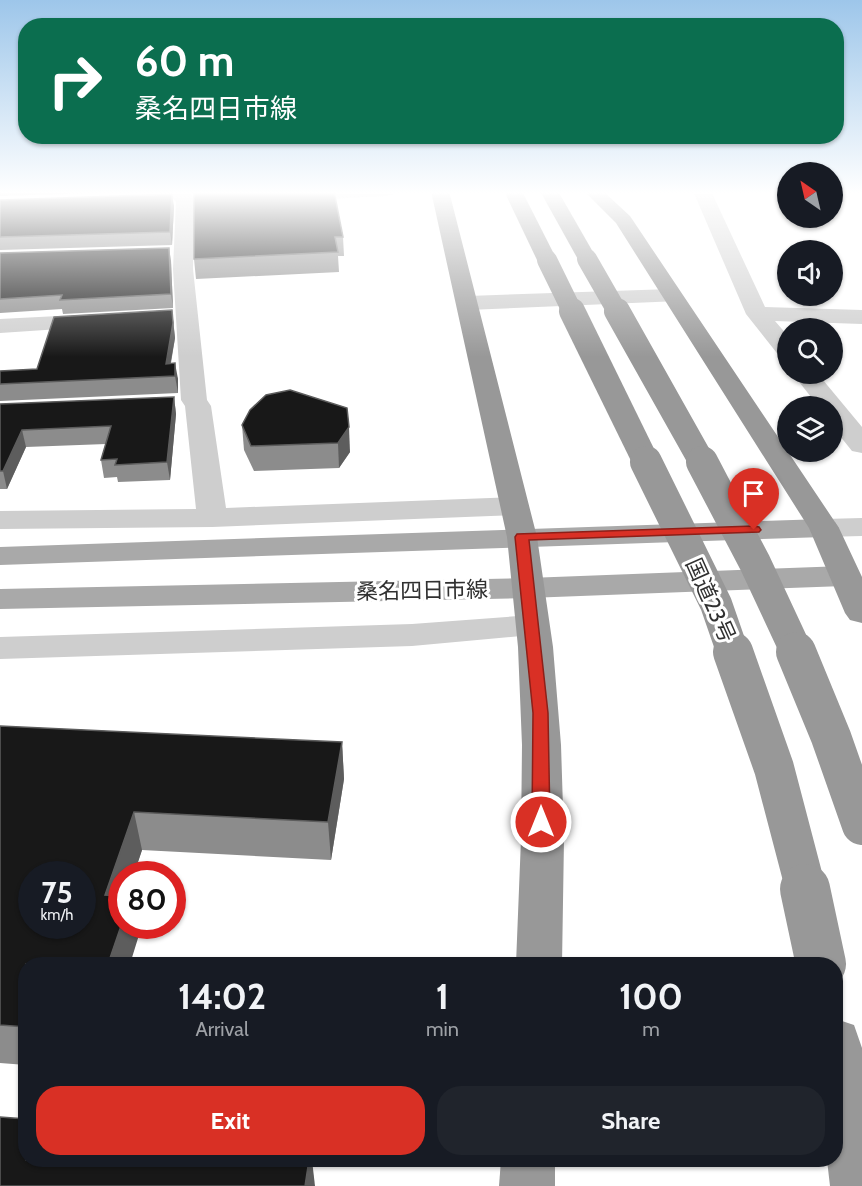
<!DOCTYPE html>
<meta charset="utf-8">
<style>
:root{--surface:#171b24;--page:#20242c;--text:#f1f3f6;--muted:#9ea1a6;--accent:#d93025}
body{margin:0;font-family:Cabin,"Noto Sans JP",sans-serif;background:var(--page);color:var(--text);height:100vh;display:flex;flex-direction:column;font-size:22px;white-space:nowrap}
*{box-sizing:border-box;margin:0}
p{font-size:20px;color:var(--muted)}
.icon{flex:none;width:33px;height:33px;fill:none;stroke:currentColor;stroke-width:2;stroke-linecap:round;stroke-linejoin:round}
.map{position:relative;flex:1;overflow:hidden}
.details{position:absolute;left:18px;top:957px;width:825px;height:210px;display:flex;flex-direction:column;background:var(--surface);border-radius:24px;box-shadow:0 2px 4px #0004}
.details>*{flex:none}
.hud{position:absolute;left:18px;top:18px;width:826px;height:126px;border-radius:24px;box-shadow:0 2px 4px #0004;background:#0b6e4f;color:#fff;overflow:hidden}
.needle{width:39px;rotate:326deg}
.buttons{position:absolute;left:777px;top:162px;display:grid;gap:12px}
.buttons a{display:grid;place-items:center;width:66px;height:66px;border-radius:50%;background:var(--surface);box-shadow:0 2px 4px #0004;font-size:30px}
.speed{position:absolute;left:18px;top:861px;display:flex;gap:12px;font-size:30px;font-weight:700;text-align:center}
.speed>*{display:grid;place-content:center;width:78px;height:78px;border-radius:50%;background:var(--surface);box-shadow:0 2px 4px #0004;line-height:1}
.speed small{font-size:15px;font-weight:400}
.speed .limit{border:9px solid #d22;background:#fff;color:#111}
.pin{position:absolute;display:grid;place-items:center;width:51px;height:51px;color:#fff;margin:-62px -26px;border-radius:50% 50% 50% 0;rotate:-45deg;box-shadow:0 0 6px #0007}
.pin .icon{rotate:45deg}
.me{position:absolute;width:66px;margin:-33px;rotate:0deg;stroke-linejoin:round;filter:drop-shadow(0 0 4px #0008)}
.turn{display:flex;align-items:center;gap:21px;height:126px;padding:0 18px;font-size:27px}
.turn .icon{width:78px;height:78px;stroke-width:2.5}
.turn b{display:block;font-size:42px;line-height:51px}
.eta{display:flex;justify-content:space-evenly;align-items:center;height:102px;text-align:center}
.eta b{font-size:36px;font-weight:700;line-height:42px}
.action{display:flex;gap:12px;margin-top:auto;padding:12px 18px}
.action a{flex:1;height:69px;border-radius:24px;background:var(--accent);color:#fff;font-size:24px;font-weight:700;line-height:69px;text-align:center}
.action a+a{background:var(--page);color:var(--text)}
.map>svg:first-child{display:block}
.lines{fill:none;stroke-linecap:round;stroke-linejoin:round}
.minor{fill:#cecece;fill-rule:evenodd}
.major{fill:#a9a9a9;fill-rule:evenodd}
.highway{fill:#989898;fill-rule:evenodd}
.highway-bridge-far4{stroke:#989898;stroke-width:20}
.highway-bridge-far3{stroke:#989898;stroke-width:26}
.highway-bridge-far2{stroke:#989898;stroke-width:32}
.highway-bridge-far1{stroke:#989898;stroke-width:40}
.highway-bridge{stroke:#989898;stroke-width:50}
.wall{fill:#8c8c8c}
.shaded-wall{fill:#5d5d5d}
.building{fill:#181818;stroke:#5d5d5d;stroke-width:1.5;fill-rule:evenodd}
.route{fill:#d93025;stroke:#8d1f18;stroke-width:1.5}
.labels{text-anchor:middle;stroke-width:6;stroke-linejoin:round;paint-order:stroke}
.street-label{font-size:22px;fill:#313131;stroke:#fff}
</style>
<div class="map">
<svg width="862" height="1186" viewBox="0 0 862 1186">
<rect width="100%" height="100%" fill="#fff"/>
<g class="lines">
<g class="minor">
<polygon points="172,191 190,191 194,200 193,269 207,400 211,406 226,508 514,497 525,500 529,506 525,512 514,515 212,527 0,529 0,511 196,509 185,406 181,400 173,269 176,202 172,198"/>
<polygon points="287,191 395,191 392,195 386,196 289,201 283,200 280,196"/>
<polygon points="693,191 711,191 765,307 862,310 862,324 775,321 788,336 788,359 780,357 746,314"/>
<polygon points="671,289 679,291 682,296 679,301 468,310 460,308 457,303 460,298 468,296"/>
<polygon points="97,314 105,316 108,321 105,326 0,333 0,319"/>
<polygon points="793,374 818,374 862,427 862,453 852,451 832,426 832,406 818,406"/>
<polygon points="862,518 862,536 824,537 813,534 809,528 813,522 824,519"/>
<polygon points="532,615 544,618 549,625 544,632 532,635 412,646 0,659 0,637 412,624"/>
</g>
<g class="major">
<polygon points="824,519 835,522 839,528 835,534 824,537 0,565 0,547"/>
<polygon points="844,566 855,569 860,576 855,583 844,586 528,598 0,609 0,589 528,578"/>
</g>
<g class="highway">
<polygon points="431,191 449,191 537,537 553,647 561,745 564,839 562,964 516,964 521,839 522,745 518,647 507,537"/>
<polygon points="504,191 522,191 557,260 554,264 547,266 540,264 537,260"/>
<polygon points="540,191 558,191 597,259 594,263 587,265 580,263"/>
<polygon points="584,191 603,191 630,216 839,528 862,577 862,623 850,620 845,613 809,528 616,223"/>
<polygon points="836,1019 854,1025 862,1048 862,1186 830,1186 827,1160 836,1160"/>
<polygon points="501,1160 555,1160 555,1186 499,1186"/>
</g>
<g class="highway-bridge-far4">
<polyline points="587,259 618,313"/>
<polyline points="547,260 573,313"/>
</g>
<g class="highway-bridge-far3">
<polyline points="572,311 647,464"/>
<polyline points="617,311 703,464"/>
</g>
<g class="highway-bridge-far2">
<polyline points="646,462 716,604 733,653"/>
<polyline points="702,462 755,563 797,653"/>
</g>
<g class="highway-bridge-far1">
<polyline points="733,652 774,768 806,890"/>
<polyline points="796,652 831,737 862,825"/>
</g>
<polyline class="highway-bridge" points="805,889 821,964"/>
</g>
<g class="wall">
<polygon points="0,191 166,191 0,196"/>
<polygon points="192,191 334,191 343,237 344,256 338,256 339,272 196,279 194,259 194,192"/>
<polygon points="0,200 174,206 172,245 0,250"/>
<polygon points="0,253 171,261 173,308 63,314 62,309 0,313"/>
<polygon points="172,310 175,338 171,363 178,379 178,393 0,401 0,371 37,369"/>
<polygon points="290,390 350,452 339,468 254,471 244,450 242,425"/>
<polygon points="174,397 176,414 170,480 118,482 117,477 104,478 101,460 106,444 26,447 7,489 0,489 0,404"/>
<polygon points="0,726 342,742 344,779 331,860 142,850 134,874 122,874 122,926 137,926 139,935 26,964 26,1065 0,1063"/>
</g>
<g class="shaded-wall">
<polygon points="172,194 174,206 172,245 170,232"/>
<polygon points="169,248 171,261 173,308 171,294"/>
<polygon points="172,310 175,338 168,377 166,364"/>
<polygon points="175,363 178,379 178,393 175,376"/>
<polygon points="174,397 176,414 170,480 167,462"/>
<polygon points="349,427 350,452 339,468 338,443"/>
<polygon points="22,430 26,447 7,489 3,471"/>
<polygon points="342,742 344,779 331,860 328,822"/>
<polygon points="134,812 142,850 134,874 122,874 122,910 105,895"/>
<polygon points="122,923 122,926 137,926 139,935 130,964 108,964"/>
<polygon points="309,1160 312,1160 315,1186 305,1186"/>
</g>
<g class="building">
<polygon points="194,191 334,191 343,237 335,237 338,252 194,259"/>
<polygon points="172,194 170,232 0,237 0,200"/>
<polygon points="169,248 171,294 60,300 62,295 0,299 0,253"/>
<polygon points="172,310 173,323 166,364 175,363 175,376 0,384 0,371 37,369 54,317"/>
<polygon points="290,390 347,408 349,427 338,443 251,446 242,425 250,410 266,395"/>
<polygon points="174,397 167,462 115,465 117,459 101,460 111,426 22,430 3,471 0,471 0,404"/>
<path d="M 0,726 L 342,742 L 328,822 L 134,812 L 105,895 L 122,896 L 122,923 L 108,964 L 26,964 L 26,1027 L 0,1025 ZM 32,874 L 82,874 L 82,926 L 32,926 Z"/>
<polygon points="0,1117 26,1119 26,1160 309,1160 305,1186 0,1186"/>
</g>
<linearGradient id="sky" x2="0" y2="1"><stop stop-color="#9dc6ea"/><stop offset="0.54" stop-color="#fff"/><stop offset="1" stop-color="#fff" stop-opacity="0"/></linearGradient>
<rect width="862" height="357" fill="url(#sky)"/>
<polygon class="route" points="754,526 759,527 761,530 759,532 529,540 548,713 550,822 547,827 541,828 535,827 532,822 533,713 515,537 517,534"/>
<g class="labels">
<g class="street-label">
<text transform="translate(422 590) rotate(-1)" y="8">桑名四日市線</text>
<text transform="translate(711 600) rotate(66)" y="8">国道23号</text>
</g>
</g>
</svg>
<div class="buttons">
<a><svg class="needle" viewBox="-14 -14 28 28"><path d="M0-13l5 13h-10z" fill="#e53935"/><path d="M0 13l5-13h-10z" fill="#9ea1a6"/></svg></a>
<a><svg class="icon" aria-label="sound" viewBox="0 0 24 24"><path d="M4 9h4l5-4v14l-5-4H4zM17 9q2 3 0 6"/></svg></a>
<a><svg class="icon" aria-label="search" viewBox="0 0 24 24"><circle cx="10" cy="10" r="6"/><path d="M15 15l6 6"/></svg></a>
<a><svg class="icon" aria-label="layers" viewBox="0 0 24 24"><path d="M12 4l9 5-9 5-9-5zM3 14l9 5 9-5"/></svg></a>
</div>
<div class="speed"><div>75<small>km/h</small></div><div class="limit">80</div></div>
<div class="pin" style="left:754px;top:530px;background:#d93025"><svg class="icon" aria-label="arrive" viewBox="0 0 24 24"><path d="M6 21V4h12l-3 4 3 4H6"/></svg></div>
<svg class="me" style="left:541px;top:822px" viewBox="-20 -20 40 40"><circle r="17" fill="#d93025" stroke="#fff" stroke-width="3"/><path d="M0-11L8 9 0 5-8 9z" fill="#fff"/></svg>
<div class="hud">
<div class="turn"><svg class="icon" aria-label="right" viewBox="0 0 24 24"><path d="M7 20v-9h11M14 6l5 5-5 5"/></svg><div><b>60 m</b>桑名四日市線</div></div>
</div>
<section class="details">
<div class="eta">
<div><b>14:02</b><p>Arrival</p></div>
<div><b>1</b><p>min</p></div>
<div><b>100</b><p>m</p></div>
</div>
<div class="action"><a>Exit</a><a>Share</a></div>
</section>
</div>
